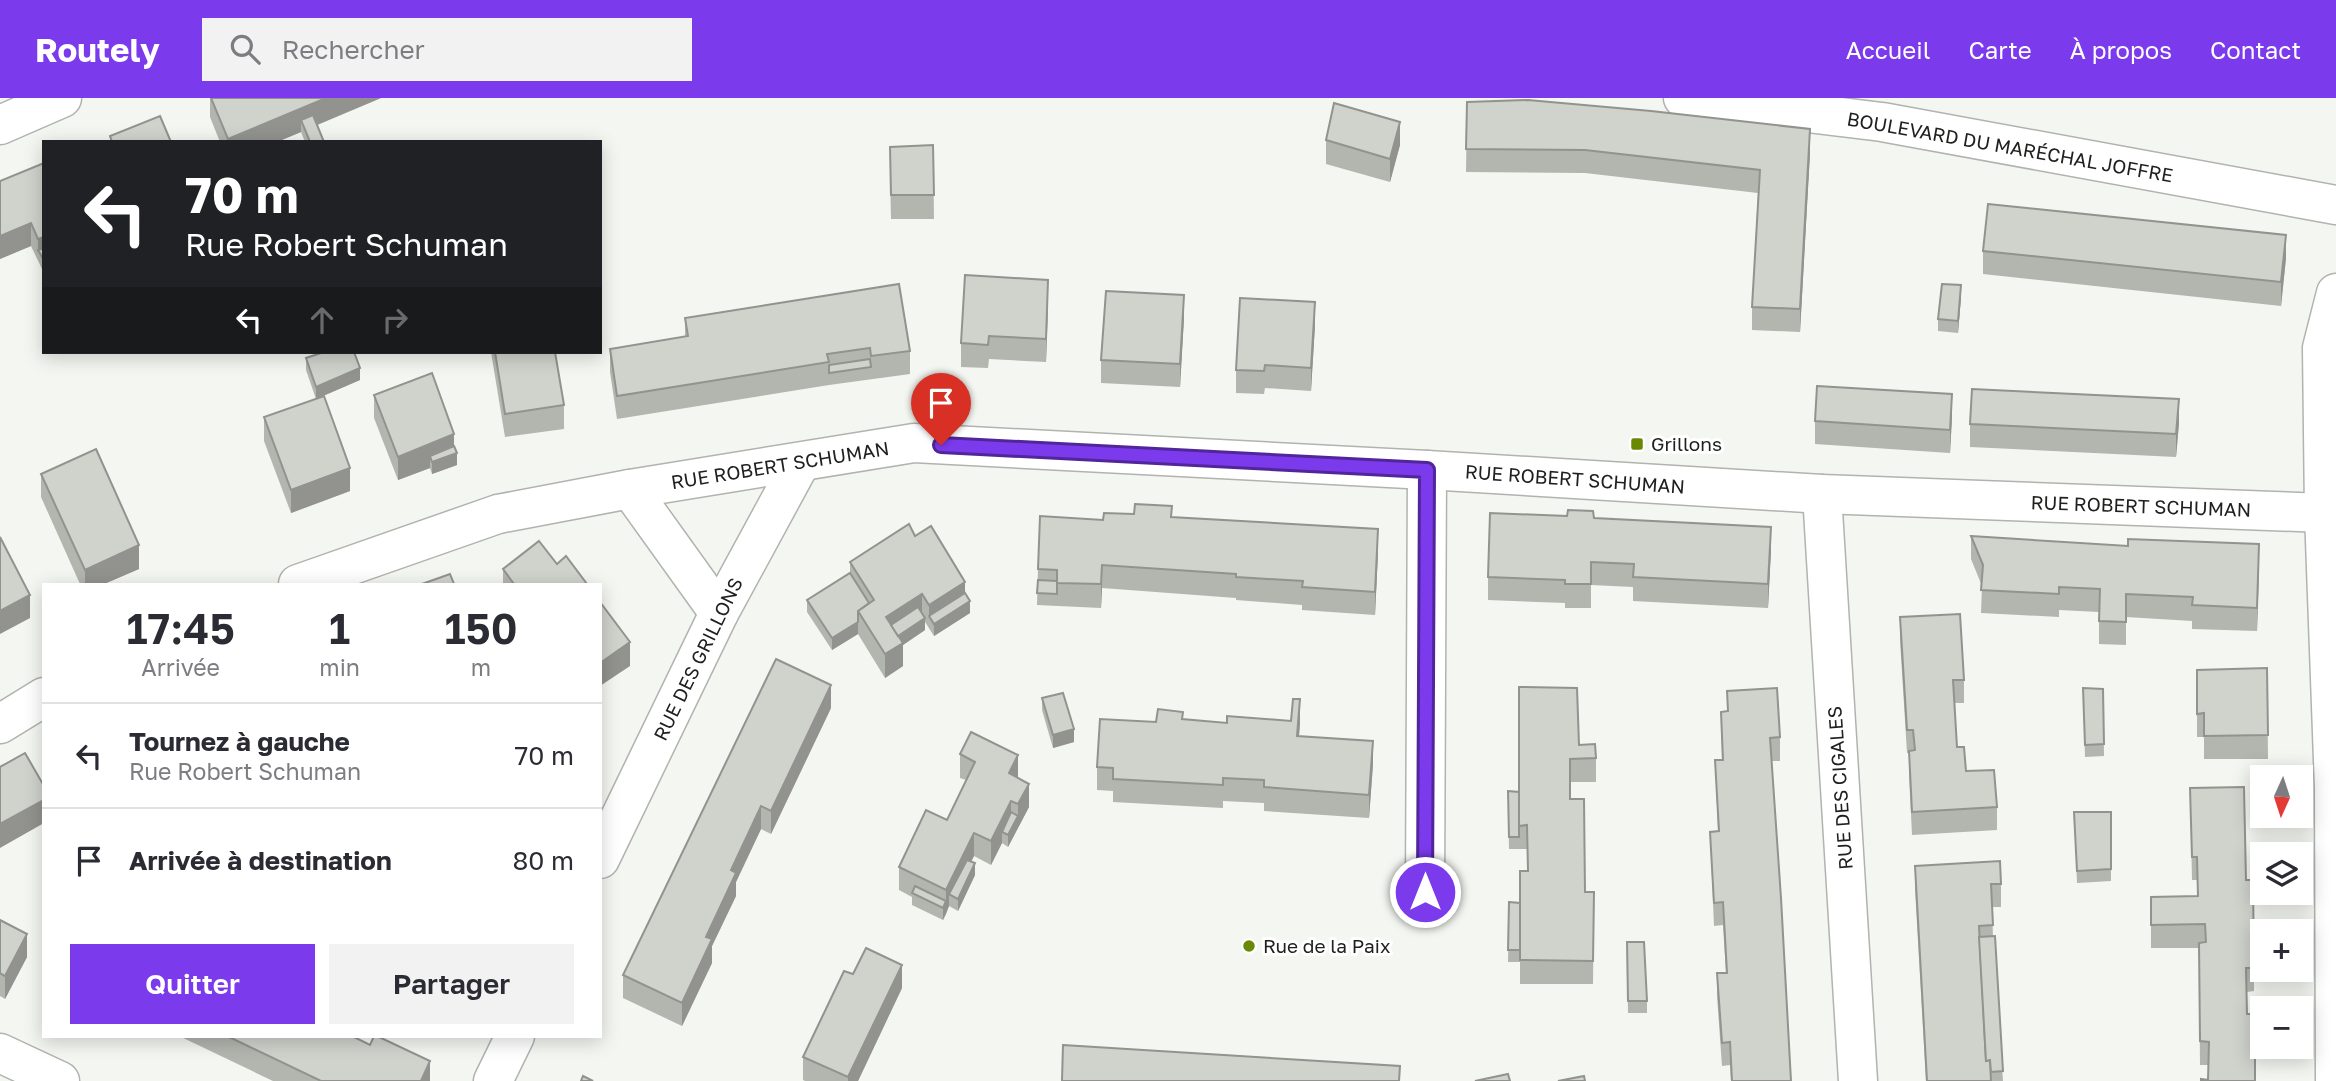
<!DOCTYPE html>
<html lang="fr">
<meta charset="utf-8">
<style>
:root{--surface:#fff;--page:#f2f2f3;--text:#2b2b33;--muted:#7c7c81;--line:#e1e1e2;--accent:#7c3aed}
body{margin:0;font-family:"Golos Text",sans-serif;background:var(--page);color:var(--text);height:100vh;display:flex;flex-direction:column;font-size:26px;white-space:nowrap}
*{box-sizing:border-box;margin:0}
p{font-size:23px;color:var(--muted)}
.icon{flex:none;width:38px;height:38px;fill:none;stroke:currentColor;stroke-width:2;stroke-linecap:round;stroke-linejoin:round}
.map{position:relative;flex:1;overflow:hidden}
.details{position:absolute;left:42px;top:485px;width:560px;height:455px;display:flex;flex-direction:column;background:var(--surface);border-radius:0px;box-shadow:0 4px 18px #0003}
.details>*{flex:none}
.top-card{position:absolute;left:42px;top:42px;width:560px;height:214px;border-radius:0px;box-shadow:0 4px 18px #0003;background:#202124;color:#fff;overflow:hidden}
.needle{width:46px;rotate:183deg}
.fabs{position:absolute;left:2250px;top:667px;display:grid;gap:14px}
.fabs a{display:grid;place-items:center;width:63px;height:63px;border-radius:0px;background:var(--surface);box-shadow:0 4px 18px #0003;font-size:35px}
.pin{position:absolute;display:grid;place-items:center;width:60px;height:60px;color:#fff;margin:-72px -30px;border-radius:50% 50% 50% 0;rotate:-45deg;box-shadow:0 0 7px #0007}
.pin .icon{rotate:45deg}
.me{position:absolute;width:77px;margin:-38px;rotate:0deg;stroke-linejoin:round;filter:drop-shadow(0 0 5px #0008)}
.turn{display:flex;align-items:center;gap:24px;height:147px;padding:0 28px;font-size:32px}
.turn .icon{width:91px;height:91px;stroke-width:2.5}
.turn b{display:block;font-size:49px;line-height:60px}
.lanes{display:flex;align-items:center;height:66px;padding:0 28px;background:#0003;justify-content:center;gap:35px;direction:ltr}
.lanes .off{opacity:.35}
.eta{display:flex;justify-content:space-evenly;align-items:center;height:119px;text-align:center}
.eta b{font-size:42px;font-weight:600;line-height:49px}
.action{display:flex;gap:14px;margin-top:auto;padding:14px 28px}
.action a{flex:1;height:80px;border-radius:0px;background:var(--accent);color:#fff;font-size:28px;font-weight:600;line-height:80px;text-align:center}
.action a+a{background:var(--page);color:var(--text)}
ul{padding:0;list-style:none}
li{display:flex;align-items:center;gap:21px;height:105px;padding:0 28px;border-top:2px solid var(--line)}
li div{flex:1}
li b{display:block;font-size:26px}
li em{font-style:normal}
header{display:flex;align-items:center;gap:42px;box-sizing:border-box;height:98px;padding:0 35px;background:var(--accent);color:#fff}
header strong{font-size:33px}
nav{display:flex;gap:38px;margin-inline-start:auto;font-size:24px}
.search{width:490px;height:63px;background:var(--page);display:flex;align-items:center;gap:18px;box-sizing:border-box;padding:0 24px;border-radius:0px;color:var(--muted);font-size:26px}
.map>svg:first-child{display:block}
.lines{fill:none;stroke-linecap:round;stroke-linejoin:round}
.minor-casing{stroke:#b1b3ae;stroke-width:41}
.major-casing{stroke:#b1b3ae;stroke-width:41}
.minor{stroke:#fff;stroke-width:38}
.major{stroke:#fff;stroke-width:38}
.wall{fill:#b3b5af}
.shaded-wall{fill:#92938f}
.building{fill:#d0d2cc;stroke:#92938f;stroke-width:2}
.route-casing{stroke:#51269a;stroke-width:18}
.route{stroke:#7c3aed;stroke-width:12}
.poi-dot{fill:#698803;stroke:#fff;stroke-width:2.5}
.labels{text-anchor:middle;stroke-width:6;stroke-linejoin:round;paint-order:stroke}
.street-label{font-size:19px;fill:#20211f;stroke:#fff}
.poi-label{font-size:19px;fill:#20211f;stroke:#fff;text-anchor:start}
</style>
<header>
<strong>Routely</strong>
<div class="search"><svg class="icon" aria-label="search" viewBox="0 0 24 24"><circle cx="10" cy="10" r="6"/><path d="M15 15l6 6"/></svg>Rechercher</div>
<nav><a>Accueil</a><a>Carte</a><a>À propos</a><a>Contact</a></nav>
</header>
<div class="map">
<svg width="2336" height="983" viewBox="0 0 2336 983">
<rect width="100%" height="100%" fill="#f4f6f1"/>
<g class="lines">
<defs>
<g id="minor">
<polyline points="1683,0 1882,24 2336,107"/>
<polyline points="630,391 719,515"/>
<polyline points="1822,396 1858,983"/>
<polyline points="298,486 498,416 630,391 914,345 1427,372 1822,396 2324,415"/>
<polyline points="0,626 44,599"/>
<polyline points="600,761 719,515 801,364"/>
<polyline points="1425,794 1427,372"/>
<polyline points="0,955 60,983"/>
<polyline points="493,983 515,938"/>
<polyline points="2335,983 2334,690 2324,415 2322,250 2336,195"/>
</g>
<polyline id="major" points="0,27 62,0"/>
</defs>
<use href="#minor" class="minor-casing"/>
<use href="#major" class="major-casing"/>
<use href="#minor" class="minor"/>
<use href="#major" class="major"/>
</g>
<g class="wall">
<polygon points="210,0 381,0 317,27 324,44 305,44 301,34 277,44 220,44 210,19"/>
<polygon points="1467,4 1810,55 1800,234 1752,232 1752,209 1758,95 1585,75 1466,74"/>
<polygon points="1326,42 1400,47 1390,84 1326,66"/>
<polygon points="933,47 934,121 891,121 890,72"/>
<polygon points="44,65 44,170 42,171 31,148 0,161"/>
<polygon points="1983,153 2286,160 2281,208 1983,176"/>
<polygon points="1961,199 1958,235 1938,233 1938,221"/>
<polygon points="1048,206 1046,264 989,261 988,270 961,269 961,245"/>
<polygon points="685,220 910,253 910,276 829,287 617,321 610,274 610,251 685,239"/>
<polygon points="1184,220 1180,289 1101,285 1101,262"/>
<polygon points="1315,227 1311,293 1265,290 1264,296 1236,295 1236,272"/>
<polygon points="491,254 555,254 564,307 564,331 505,339"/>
<polygon points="306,260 360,282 316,301 306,272"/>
<polygon points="374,297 454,348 457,367 432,376 430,370 398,382 374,320"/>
<polygon points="264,319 350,393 291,415 264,343"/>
<polygon points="1952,319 1950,355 1815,346 1815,323"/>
<polygon points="2179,325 2176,359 1970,349 1970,326"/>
<polygon points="41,376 139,471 104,486 80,486 41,399"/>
<polygon points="1134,416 1172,419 1378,454 1375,517 1302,512 1302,507 1236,502 1236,500 1102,490 1101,510 1037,507 1038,471 1103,422"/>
<polygon points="1594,420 1771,452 1768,510 1633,503 1633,489 1591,487 1591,510 1565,510 1565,505 1488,502 1488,479"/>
<polygon points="915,438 965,495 970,515 934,538 925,524 925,532 903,547 903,568 885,580 858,536 832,552 807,514 807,502 850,475 850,464"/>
<polygon points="1971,438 2259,469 2257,533 2192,531 2192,523 2126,519 2126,547 2099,546 2099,514 2059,512 2059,519 1981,515 1982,488 1971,461"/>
<polygon points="557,466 587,486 503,486 503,471"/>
<polygon points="1900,519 1964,582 1964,605 1955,605 1957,649 1966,673 1997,709 1997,732 1912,737 1909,676 1909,655 1907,655 1900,542"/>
<polygon points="2267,570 2268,661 2204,661 2204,639 2197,639 2197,572"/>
<polygon points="2083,590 2103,591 2104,658 2085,659"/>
<polygon points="1727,593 1780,639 1780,663 1771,663 1791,983 1731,983 1730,967 1722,968 1717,898 1717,875 1726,875 1723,827 1714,828 1710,734 1718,733 1715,662 1722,662 1721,614 1727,613"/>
<polygon points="1042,600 1074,644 1053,650 1042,612"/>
<polygon points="831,610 771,736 761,731 736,784 736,798 712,848 712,865 682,928 623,900 623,877"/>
<polygon points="1183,621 1227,625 1300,625 1299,639 1373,666 1369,720 1264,713 1264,705 1223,703 1223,710 1113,704 1113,693 1097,692 1097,669 1156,624"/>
<polygon points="1579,647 1596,660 1596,684 1570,684 1570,701 1585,794 1594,794 1593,886 1520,886 1520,864 1508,864 1509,804 1520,805 1528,773 1527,751 1509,751 1508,705 1519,694"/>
<polygon points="960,656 1018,680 1029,709 1008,749 1002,745 991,767 974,758 971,763 975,777 958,813 949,808 943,822 912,807 912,799 899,792 899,769 947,722 966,682 960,680"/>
<polygon points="2190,690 2246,782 2253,782 2254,893 2247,894 2208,982 2208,967 2200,967 2199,850 2151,850 2151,799 2198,798 2197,782 2192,782"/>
<polygon points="2074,714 2111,714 2111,783 2077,785"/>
<polygon points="1915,768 2001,786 2001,809 1992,809 1993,839 2003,983 1926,983 1915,791"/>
<polygon points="0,822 27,859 5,901 0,898"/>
<polygon points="1627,844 1647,903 1647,915 1628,915"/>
<polygon points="853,876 902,890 858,983 805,983 803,982 803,959"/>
<polygon points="179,938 352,938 430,983 273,983"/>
</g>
<g class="shaded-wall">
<polygon points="326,0 381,0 305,32 301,22 301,34 277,44 228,44 228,41"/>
<polygon points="1400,24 1400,47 1390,84 1390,61"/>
<polygon points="1810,31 1810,55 1800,234 1800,211"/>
<polygon points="31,125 31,148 0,161 0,138"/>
<polygon points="2286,137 2286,160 2281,208 2281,184"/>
<polygon points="44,139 44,170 42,171 42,159 38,152 38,141"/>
<polygon points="1048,182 1048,206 1046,264 1046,241"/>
<polygon points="1961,187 1961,199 1958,235 1958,223"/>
<polygon points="1184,197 1184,220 1180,289 1180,266"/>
<polygon points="1315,204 1315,227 1311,293 1311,270"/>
<polygon points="360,270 360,282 316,301 316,289"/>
<polygon points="1952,296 1952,319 1950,355 1950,332"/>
<polygon points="2179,301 2179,325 2176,359 2176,336"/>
<polygon points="454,336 454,356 457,355 457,367 432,376 432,364 430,358 430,370 398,382 398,359"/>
<polygon points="350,370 350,393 291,415 291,392"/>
<polygon points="1771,429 1771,452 1768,510 1768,486"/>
<polygon points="1378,431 1378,454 1375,517 1375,494"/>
<polygon points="2259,446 2259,469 2257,533 2257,510"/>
<polygon points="139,447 139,471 104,486 85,486 85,472"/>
<polygon points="1102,467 1102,490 1101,510 1101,486"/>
<polygon points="965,484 965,506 970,503 970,515 934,538 934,526 929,518 929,507"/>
<polygon points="922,496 922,519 892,539 886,519"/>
<polygon points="30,497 30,520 0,536 0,513"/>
<polygon points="925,520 925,532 903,547 903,568 885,580 885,556 894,542"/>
<polygon points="858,524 858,536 832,552 832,540"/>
<polygon points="630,544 630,568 600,588 600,565"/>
<polygon points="831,587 831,610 771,736 771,713"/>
<polygon points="1300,601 1300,625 1297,662 1297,638"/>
<polygon points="1074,631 1074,644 1053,650 1053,637"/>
<polygon points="1373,643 1373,666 1369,720 1369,697"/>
<polygon points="1018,657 1018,680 1009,675"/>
<polygon points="1029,686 1029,709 1008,749 1008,737 1018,718 1018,706"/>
<polygon points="44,702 44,725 0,750 0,726"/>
<polygon points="1011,703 1011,726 1002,734 1002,745 991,767 991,743"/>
<polygon points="761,708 761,731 736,784 736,798 712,848 712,865 682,928 682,905 706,839 731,772"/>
<polygon points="974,735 974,758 954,799 949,796 949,808 946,816 946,792"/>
<polygon points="975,765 975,777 958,813 958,801"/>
<polygon points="946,803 946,816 943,822 943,810"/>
<polygon points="27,836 27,859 5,901 5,878"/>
<polygon points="902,867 902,890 858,983 848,983 848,979"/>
<polygon points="430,963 430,983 421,983"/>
</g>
<g class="building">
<polygon points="211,0 326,0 228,41"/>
<polygon points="1528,2 1651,13 1810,31 1800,211 1752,209 1760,72 1585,52 1466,51 1467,4"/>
<polygon points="1334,5 1400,24 1390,61 1326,42"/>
<polygon points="313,17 324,44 310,44 301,22"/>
<polygon points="160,18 171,44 112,44 110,38"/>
<polygon points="933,47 934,97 891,97 890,49"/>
<polygon points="44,65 44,139 38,141 31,125 0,138 0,83"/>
<polygon points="1988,106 2286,137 2281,184 1983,153"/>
<polygon points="44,150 44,158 42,159 38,152"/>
<polygon points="965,177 1048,182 1046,241 989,238 988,247 961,245"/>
<polygon points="899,186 910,253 871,258 870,250 827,256 829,264 617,298 610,251 688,238 685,220"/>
<polygon points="1942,186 1961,187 1958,223 1938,221"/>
<polygon points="1106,193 1184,197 1180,266 1101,262"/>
<polygon points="1240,200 1315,204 1311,270 1265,267 1264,273 1236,272"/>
<polygon points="324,254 354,254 360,270 316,289 306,260"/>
<polygon points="495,254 555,254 564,307 505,316"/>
<polygon points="870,261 871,269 829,275 829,267"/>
<polygon points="432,275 454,336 398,359 374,297"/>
<polygon points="1817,288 1952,296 1950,332 1815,323"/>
<polygon points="1972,291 2179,301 2176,336 1970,326"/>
<polygon points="324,298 350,370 291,392 264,319"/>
<polygon points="454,348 457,355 432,364 430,358"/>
<polygon points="96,351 139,447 85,472 41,376"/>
<polygon points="1135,406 1172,408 1171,419 1378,431 1375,494 1302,489 1303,483 1236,479 1236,476 1102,467 1101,486 1057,485 1057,472 1038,471 1040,418 1103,422 1104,415 1134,416"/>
<polygon points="1568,412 1593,413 1594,420 1771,429 1768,486 1633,479 1634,466 1591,464 1591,486 1565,486 1565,482 1488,479 1490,415 1567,418"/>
<polygon points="909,426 915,438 931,428 965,484 929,507 922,496 886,519 903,545 885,556 858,513 874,502 850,464"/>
<polygon points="1971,438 2128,448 2128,441 2259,446 2257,510 2192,507 2193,499 2126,496 2126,524 2099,523 2100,491 2059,489 2059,496 1981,492 1983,467"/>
<polygon points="0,439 30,497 0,513"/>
<polygon points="539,443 557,466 566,458 587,486 514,486 503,471"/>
<polygon points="850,475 869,505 858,513 858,524 832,540 807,502"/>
<polygon points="450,476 454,486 422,486"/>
<polygon points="1038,482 1057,483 1057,496 1037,495"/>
<polygon points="965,495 970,503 934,526 929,518"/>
<polygon points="600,504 630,544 600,565"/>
<polygon points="918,509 925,520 898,538 891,527"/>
<polygon points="1960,516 1964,582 1953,582 1957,649 1964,649 1966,673 1994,672 1997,709 1912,714 1909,653 1915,652 1913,632 1907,632 1900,519"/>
<polygon points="776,561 831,587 771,713 761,708 731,772 736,775 706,839 712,841 682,905 623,877"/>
<polygon points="2267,570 2268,637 2204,638 2204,615 2197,616 2197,572"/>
<polygon points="1519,589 1577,590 1579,647 1595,646 1596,660 1570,661 1570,701 1584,701 1585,794 1594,794 1593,863 1520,862 1520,773 1528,773 1527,727 1519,728"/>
<polygon points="1777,590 1780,639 1770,640 1781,800 1791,983 1732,983 1730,944 1722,945 1717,875 1727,875 1723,804 1714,805 1710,734 1719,733 1715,662 1723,662 1721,614 1728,613 1727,593"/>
<polygon points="2083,590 2103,591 2104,646 2085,647"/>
<polygon points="1063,595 1074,631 1053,637 1042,600"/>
<polygon points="1293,601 1300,601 1297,638 1373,643 1369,697 1264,689 1264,682 1223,680 1223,687 1113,681 1113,670 1097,669 1100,621 1156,624 1158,611 1183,614 1182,621 1227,625 1227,618 1291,623"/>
<polygon points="971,634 1018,657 1009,675 1029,686 1018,706 1011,703 991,743 974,735 946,792 899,769 926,712 947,722 975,664 960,656"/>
<polygon points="25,655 44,688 44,702 0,726 0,669"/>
<polygon points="2244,689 2246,782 2253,782 2254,870 2246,870 2247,916 2255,916 2255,983 2201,983 2201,981 2208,982 2209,944 2200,943 2199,845 2206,844 2205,826 2151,827 2151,799 2198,798 2197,759 2192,759 2190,690"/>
<polygon points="1508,693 1519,694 1519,739 1509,739"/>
<polygon points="1011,714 1018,718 1008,737 1002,734"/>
<polygon points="2074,714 2111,714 2111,771 2077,773"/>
<polygon points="967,762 975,765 958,801 949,796"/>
<polygon points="2000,763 2001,786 1991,786 1993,827 1979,828 1986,963 1990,962 1991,983 1927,983 1915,768"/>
<polygon points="915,788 946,803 943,810 912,795"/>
<polygon points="1509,804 1520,805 1520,852 1508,852"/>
<polygon points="0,822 27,836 5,878 0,875"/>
<polygon points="1995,838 2003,973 1991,974 1990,962 1986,963 1979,839"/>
<polygon points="1627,844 1644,844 1647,903 1628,903"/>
<polygon points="866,850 902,867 848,979 803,959 844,873 853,876"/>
<polygon points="227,938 352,938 370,947 374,938 377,938 430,963 421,983 321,983"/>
<polygon points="1063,947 1400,968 1399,983 1062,983"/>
<polygon points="1508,976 1510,983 1475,983"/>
<polygon points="583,978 593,983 581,983"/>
<polygon points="1584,978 1585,983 1558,983"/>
</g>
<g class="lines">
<defs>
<polyline id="route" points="941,347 1427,372 1425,794"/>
</defs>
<use href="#route" class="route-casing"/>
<use href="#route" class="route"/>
</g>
<g class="poi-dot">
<rect x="1630" y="339" width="14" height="14" rx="3.5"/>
<circle cx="1249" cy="848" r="7"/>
</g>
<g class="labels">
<g class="street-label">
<text transform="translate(2010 49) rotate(10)" y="7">BOULEVARD DU MARÉCHAL JOFFRE</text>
<text transform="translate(780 367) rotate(-9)" y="7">RUE ROBERT SCHUMAN</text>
<text transform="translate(1575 381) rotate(4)" y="7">RUE ROBERT SCHUMAN</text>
<text transform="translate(2141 408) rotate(2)" y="7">RUE ROBERT SCHUMAN</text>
<text transform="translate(698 561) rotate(-64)" y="7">RUE DES GRILLONS</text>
<text transform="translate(1840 690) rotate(-94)" y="7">RUE DES CIGALES</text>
</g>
<g class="poi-label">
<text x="1651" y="353">Grillons</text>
<text x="1263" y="855">Rue de la Paix</text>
</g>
</g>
</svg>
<div class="fabs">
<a><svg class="needle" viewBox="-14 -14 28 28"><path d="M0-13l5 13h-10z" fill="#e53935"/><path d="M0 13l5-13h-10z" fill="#7c7c81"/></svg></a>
<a><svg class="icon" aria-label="layers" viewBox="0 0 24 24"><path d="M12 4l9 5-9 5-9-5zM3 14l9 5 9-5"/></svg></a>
<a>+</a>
<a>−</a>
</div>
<div class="pin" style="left:941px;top:347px;background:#d93025"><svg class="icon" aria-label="arrive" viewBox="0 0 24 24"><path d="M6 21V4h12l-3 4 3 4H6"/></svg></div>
<svg class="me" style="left:1425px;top:794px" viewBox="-20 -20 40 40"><circle r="17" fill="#7c3aed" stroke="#fff" stroke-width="3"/><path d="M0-11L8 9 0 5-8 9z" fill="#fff"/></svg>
<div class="top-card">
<div class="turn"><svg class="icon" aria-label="left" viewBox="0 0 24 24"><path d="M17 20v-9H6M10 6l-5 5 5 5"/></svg><div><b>70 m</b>Rue Robert Schuman</div></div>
<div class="lanes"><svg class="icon" aria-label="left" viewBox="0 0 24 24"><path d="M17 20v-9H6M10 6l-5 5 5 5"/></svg><svg class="icon off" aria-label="ahead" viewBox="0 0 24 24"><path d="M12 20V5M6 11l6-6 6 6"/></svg><svg class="icon off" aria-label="right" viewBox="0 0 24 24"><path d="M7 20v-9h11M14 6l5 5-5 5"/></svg></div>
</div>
<section class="details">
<div class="eta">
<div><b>17:45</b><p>Arrivée</p></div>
<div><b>1</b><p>min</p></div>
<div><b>150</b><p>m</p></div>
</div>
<ul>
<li><svg class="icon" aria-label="left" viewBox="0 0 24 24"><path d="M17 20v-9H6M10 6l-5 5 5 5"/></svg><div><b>Tournez à gauche</b><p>Rue Robert Schuman</p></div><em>70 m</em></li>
<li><svg class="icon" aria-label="arrive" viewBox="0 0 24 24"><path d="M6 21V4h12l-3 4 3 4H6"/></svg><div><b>Arrivée à destination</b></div><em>80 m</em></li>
</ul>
<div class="action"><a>Quitter</a><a>Partager</a></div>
</section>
</div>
